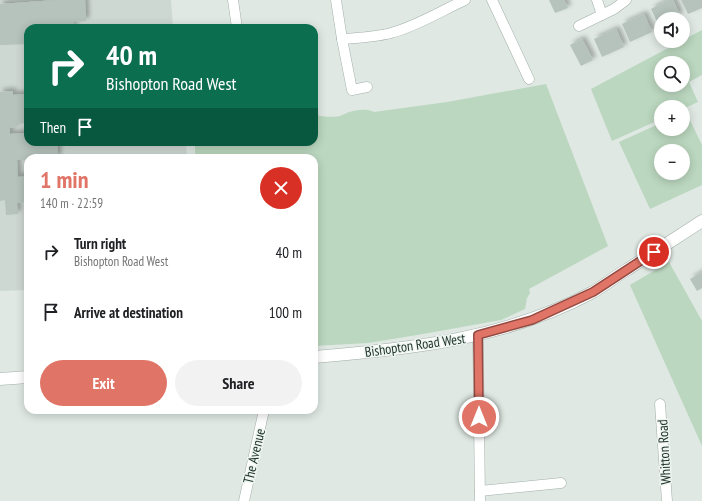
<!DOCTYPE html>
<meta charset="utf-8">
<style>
:root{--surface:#fff;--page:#f2f2f2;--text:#202124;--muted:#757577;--accent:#e07466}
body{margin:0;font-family:"PT Sans Narrow",sans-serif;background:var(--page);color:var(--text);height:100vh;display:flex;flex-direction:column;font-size:15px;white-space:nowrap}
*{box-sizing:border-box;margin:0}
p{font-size:13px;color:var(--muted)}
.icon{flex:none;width:22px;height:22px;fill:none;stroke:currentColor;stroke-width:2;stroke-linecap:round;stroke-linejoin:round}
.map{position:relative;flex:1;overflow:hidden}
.drawer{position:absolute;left:24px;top:154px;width:294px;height:260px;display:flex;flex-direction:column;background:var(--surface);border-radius:12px;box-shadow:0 2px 10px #0003}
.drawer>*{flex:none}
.top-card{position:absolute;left:24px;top:24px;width:294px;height:122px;border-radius:12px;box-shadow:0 2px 10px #0003;background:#0b6e4f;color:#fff;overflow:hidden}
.fabs{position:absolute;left:654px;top:12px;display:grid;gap:8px}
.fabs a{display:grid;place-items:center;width:36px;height:36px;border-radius:50%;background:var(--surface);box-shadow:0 2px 10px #0003;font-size:20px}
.pin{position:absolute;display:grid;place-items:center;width:34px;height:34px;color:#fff;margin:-17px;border:2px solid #fff;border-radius:50%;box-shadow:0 1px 4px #0007}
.me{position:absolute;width:44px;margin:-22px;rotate:0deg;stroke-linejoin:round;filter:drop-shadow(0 0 3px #0008)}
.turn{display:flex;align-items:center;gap:14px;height:84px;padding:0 16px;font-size:18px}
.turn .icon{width:52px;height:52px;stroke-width:2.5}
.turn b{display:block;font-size:28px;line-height:34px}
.then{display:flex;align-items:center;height:38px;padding:0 16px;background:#0003;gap:8px;font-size:15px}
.round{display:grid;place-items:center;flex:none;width:42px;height:42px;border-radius:21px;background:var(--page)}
.overview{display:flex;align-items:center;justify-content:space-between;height:68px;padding:0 16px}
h1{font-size:24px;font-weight:700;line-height:30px;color:var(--accent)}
.action{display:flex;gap:8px;margin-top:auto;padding:8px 16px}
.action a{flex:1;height:46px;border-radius:24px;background:var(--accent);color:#fff;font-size:16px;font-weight:700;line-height:46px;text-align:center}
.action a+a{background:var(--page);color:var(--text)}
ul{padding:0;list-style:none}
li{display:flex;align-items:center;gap:12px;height:60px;padding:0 16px}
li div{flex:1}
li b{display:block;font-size:15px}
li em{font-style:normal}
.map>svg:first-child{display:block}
.built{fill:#ced8d2}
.green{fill:#bbd7bf;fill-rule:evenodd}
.building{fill:#b5c3bc;filter:url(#shadow)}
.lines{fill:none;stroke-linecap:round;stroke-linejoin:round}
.minor-casing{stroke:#a3afa9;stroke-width:11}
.tertiary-casing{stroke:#a3afa9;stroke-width:13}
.minor{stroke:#fff;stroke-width:10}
.tertiary{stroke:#fff;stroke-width:12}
.route-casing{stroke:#924b42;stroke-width:10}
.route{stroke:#e07466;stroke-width:7}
.labels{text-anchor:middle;stroke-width:3;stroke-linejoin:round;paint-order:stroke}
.street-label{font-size:14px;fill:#22362e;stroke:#eff6f2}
</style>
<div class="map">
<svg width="702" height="501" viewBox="0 0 702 501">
<defs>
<filter id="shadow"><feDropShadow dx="3.5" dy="-3.5" stdDeviation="2" flood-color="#0004"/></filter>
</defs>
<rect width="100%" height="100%" fill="#dfe8e3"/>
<polygon class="built" points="0,0 171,0 173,28 28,28 28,142 186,142 187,158 28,158 28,290 0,291"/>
<g class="green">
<path d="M 702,30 L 702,75 L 689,82 L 698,102 L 683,109 L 683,107 L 661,107 L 661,119 L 612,141 L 591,89 ZM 661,63 L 683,63 L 683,85 L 661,85 Z"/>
<path d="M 546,84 L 608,246 L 529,289 L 530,293 L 527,298 L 525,309 L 501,320 L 423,334 L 368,343 L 314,346 L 314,158 L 195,158 L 195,142 L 314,142 L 314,115 C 322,116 331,118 340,116 C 343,115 346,113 349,112 C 356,110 367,108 374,112 L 447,102 Z"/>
<path d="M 686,112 L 702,145 L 702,185 L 650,209 L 619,142 L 661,123 L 661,129 L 683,129 L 683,113 ZM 661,151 L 683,151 L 683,173 L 661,173 Z"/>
<polygon points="669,262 702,321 702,446 630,285"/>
</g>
<g class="building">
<polygon points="57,0 85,0 86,21 74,22 74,28 28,28 28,44 0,45 0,4"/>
<polygon points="549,0 564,0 568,8 555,13"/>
<polygon points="669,0 673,0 680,15 673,19 661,19 661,25 659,26 651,9"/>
<polygon points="681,0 702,0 702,8 688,14"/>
<polygon points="644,14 652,32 630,42 622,24"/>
<polygon points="616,29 624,47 602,57 594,39"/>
<polygon points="582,39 593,60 581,66 570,45"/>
<polygon points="13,91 13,95 26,94 28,123 15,124 16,128 10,128 10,134 28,133 28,142 57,142 58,158 28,158 28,160 17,160 18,177 28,176 28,202 17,203 18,214 6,215 5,200 0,201 0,92"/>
<polygon points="702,272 702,288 697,291 690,279"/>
</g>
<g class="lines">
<defs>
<g id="minor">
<polyline points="233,0 237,28"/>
<path d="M 336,0 L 342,39 C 358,38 376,37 391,33 C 417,26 441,11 465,0"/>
<polyline points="492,0 529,79"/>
<polyline points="597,0 602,15"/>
<polyline points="579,26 614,9 626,0"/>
<polyline points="342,39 352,90 367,87"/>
<polyline points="478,335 480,501"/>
<polyline points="660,404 667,501"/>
<polyline points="480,491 561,483"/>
<polyline points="244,501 264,410"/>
</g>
<g id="tertiary">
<path d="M 314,357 C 411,349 506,339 593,292 C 605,285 616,276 628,269 C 653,253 677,237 702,221"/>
<polyline points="0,379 28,377"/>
</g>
</defs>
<use href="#minor" class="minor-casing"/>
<use href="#tertiary" class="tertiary-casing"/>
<use href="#minor" class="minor"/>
<use href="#tertiary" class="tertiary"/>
</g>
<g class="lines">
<defs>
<polyline id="route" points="479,417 478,335 532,320 593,292 654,252"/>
</defs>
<use href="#route" class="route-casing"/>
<use href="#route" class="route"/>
</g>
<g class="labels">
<g class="street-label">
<text transform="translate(415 345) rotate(-8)" y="5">Bishopton Road West</text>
<text transform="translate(664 452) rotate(-93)" y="5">Whitton Road</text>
<text transform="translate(254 456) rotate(-77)" y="5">The Avenue</text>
</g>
</g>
</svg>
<div class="fabs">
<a><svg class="icon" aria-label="sound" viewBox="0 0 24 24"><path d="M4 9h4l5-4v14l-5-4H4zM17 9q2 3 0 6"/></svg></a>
<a><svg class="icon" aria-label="search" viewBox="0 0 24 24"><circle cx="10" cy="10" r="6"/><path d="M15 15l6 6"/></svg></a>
<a>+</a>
<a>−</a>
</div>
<div class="pin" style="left:654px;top:252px;background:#d93025"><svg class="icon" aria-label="arrive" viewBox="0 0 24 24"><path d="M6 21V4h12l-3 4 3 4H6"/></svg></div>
<svg class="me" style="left:479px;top:417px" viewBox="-20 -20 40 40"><circle r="17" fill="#e07466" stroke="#fff" stroke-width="3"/><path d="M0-11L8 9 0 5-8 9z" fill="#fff"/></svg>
<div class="top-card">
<div class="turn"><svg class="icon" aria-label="right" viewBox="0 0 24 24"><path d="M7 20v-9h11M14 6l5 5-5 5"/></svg><div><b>40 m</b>Bishopton Road West</div></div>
<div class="then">Then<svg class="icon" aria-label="arrive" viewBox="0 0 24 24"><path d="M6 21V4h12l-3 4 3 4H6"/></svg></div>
</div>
<section class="drawer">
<div class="overview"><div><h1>1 min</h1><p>140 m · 22:59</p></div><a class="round" style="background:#d93025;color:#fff"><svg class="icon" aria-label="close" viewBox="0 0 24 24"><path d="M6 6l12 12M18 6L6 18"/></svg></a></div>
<ul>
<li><svg class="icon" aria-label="right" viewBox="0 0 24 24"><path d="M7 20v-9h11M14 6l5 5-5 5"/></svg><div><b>Turn right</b><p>Bishopton Road West</p></div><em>40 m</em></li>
<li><svg class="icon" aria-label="arrive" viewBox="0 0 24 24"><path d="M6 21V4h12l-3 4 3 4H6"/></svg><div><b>Arrive at destination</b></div><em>100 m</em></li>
</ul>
<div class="action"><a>Exit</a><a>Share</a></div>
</section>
</div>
